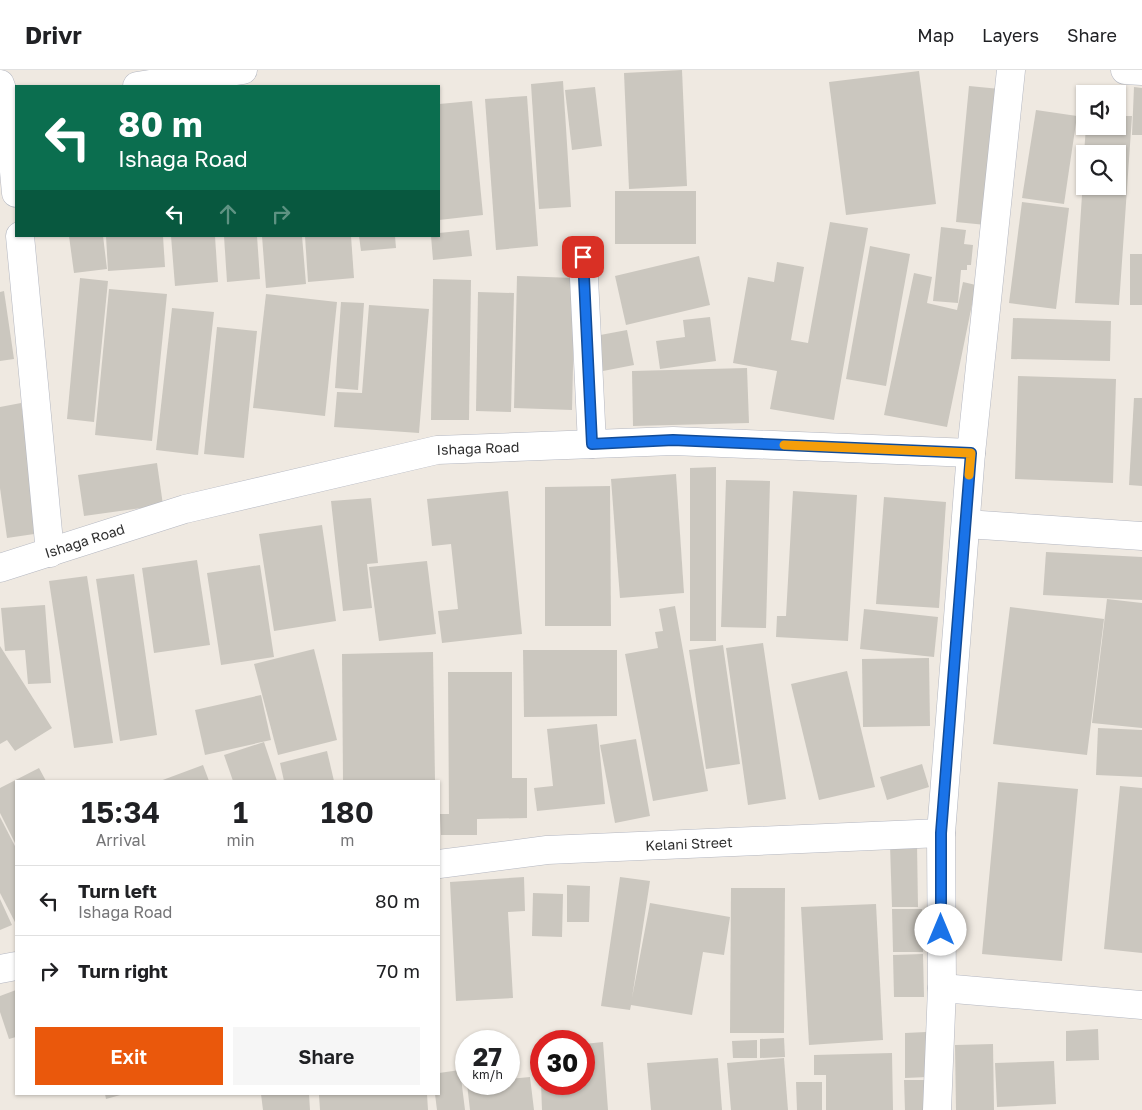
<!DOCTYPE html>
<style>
:root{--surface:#fff;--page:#f6f6f6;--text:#202124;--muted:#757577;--line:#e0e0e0;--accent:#ea580c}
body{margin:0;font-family:"Golos Text",sans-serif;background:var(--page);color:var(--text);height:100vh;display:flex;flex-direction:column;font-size:19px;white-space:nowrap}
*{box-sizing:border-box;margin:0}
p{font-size:16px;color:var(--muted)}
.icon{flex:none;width:28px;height:28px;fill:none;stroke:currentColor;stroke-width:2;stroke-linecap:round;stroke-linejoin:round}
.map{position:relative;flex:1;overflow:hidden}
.sheet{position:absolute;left:15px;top:710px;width:425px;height:315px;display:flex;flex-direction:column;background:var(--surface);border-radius:0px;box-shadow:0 1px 4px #0004}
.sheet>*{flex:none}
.hud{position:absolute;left:15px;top:15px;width:425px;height:152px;border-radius:0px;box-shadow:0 1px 4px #0004;background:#0b6e4f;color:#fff;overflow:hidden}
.tools{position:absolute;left:1076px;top:15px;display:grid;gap:10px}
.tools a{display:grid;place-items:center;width:50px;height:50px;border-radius:0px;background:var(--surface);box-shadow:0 1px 4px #0004;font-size:25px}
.speed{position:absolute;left:455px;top:960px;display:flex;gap:10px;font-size:25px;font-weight:700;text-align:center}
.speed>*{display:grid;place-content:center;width:65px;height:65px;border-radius:50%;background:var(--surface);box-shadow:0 1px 4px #0004;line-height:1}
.speed small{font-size:12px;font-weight:400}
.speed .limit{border:8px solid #d22;background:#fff;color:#111}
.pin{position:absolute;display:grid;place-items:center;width:42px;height:42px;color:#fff;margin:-21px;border-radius:10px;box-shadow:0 2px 8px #0006}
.me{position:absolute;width:55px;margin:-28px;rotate:0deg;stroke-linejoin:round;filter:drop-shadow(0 0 4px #0008)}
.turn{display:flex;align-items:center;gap:18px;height:105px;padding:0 20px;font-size:22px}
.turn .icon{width:65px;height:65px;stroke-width:2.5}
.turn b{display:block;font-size:35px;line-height:42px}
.lanes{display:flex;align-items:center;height:48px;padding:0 20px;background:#0003;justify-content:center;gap:25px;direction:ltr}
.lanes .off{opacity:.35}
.eta{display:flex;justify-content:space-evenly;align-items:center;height:85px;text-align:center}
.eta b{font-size:30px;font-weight:600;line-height:35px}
.cta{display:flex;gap:10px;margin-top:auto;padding:10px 20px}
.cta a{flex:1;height:58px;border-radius:0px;background:var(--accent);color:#fff;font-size:20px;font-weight:600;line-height:58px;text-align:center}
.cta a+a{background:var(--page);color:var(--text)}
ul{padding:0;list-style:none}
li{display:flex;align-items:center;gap:15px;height:70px;padding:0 20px;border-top:1px solid var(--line)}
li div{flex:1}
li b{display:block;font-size:19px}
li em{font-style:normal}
header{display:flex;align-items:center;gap:30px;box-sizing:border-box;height:70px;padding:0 25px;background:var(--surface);border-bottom:1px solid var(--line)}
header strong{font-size:24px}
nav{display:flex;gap:28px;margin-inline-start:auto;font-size:18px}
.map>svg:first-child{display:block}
.building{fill:#cbc7bf}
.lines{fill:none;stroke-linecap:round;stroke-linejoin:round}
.minor-casing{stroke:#b4b7c1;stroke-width:29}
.minor{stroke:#fff;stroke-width:28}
.route-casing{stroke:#114b97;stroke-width:12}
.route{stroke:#1a73e8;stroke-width:9}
.slow{stroke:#f59e0b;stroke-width:9}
.labels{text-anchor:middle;stroke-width:4;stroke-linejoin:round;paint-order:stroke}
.street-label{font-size:14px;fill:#2e2e2e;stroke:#fff}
</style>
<header>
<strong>Drivr</strong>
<nav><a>Map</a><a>Layers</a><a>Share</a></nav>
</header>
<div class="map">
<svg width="1142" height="1040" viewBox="0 0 1142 1040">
<rect width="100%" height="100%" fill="#efe9e1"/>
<g class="building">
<polygon points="682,0 687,116 629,119 624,3"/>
<polygon points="919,1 936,134 846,145 829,12"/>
<polygon points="563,11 571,137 539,139 531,14"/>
<polygon points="969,16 1000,19 986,155 956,152"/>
<polygon points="595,17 602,76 572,80 565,20"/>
<polygon points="1134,17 1142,18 1142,65 1132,65"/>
<polygon points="527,26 538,176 496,180 485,29"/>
<polygon points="472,31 483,145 439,150 439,34"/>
<polygon points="1036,40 1077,46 1064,134 1022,128"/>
<polygon points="1118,46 1132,46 1119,235 1075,233 1084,94 1085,94 1085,116 1118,116 1118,84 1084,84 1086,56 1118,56"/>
<rect x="615" y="121" width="81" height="53"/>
<polygon points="1022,132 1069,138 1056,239 1009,233"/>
<polygon points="830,152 868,158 834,350 770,339 777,301 733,293 748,207 774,212 777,192 804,197 791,270 808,273"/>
<polygon points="941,157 966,160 964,174 973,175 971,195 967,195 967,200 961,200 958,233 933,231"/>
<polygon points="469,160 472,186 433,190 431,166 439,166 439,163"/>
<polygon points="69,166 103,166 107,199 74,203"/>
<polygon points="106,166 163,166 165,197 108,201"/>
<polygon points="171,166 215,166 218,212 175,216"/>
<polygon points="224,166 257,166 260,209 227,212"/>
<polygon points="262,166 302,166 306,214 266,218"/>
<polygon points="305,166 351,166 354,208 308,212"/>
<polygon points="359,166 395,166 396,178 361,181"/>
<polygon points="870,176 910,184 886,316 846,309"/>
<rect x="1130" y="184" width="12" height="51"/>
<polygon points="699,186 710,235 626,255 615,206"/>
<polygon points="914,203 932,207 927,233 957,240 963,212 976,215 947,357 884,345"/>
<polygon points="517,206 575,208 572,340 514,338"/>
<polygon points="80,208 108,211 94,352 67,349"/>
<polygon points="433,209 471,210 469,350 431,350"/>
<polygon points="109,219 167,224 152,371 95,365"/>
<polygon points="4,221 14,289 0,291 0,222"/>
<polygon points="478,222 514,223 511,342 476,341"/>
<polygon points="266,224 337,232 325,346 253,338"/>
<polygon points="341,232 364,233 358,320 335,318"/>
<polygon points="369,235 429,239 419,363 334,357 337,322 362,323"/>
<polygon points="172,238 214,242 198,385 156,380"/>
<polygon points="710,247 716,291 660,299 656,271 685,267 683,250"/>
<polygon points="1013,248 1111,251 1110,291 1011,289"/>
<polygon points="217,257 257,261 244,388 204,384"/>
<polygon points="627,260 634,295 603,301 595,266"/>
<polygon points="747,298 749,353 633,356 632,301"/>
<polygon points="1018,306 1116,309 1113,413 1015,409"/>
<polygon points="1134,328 1142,328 1142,416 1129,415"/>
<polygon points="21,333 41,463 7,468 0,418 0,337"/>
<polygon points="157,393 163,435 84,446 78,405"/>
<polygon points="716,397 716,571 690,571 690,398"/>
<polygon points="676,404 684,523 620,528 611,409"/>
<polygon points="726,410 770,411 766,558 721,557"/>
<polygon points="610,416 611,556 545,556 545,417"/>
<polygon points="508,421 522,564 442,573 438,541 458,539 451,474 432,476 427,429"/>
<polygon points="793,421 857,425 848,571 776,567 777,546 786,546"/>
<polygon points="884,427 946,432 939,538 876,534"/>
<polygon points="371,428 378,493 367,494 372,538 343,541 331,431"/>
<polygon points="322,455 336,551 274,561 259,464"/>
<polygon points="1046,482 1142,487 1142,530 1043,525"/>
<polygon points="197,490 210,575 154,583 142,498"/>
<polygon points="427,491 436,564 379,571 369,497"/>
<polygon points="260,495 274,587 221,595 207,503"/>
<polygon points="134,504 157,665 120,671 96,509"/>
<polygon points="87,506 113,673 74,678 49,511"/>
<polygon points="1107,529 1142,533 1142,658 1092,653"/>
<polygon points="45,535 51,613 28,614 25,580 5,581 1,538"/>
<polygon points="675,536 708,721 653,731 625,584 658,578 655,562 663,561 659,539"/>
<polygon points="1010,537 1104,549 1087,685 993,674"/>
<polygon points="864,539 938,547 934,587 860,579"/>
<polygon points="763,573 786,729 748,735 726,578"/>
<polygon points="723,575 740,694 706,699 689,580"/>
<polygon points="0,576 52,658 15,681 7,670 0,674"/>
<polygon points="314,579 337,670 278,685 254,594"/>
<polygon points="523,580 617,580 617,646 524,647"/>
<polygon points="433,582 435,711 343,711 342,584"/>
<polygon points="929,588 930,656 863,657 862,589"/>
<polygon points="847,601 875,717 819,730 791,614"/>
<polygon points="448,602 512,602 512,708 527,708 527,748 477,749 477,765 441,765 440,744 449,744"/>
<polygon points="261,625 271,670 205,685 195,640"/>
<polygon points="597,654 605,734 537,741 534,718 553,716 547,659"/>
<polygon points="1098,658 1142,660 1142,707 1096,705"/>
<polygon points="636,669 650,746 615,753 600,675"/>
<polygon points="264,672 277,711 233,711 224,685"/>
<polygon points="327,681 334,711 284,711 280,693"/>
<polygon points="922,694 929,717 887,730 880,707"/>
<polygon points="203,695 209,711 160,711"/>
<polygon points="39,698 46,711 16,711 16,775 0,743 0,718"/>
<polygon points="998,712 1078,719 1062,891 982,884"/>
<polygon points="1120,716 1142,718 1142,883 1104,879"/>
<polygon points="0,747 16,778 16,854 0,823"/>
<polygon points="917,774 918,837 892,837 890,775"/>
<polygon points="524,807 525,841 508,842 513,928 456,931 450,812"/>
<polygon points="620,807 650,811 632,928 650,833 730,847 724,885 703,882 692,945 631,935 630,940 601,936"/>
<polygon points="567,815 590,816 589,852 567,852"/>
<polygon points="731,818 785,818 784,963 730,963"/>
<polygon points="533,823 563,824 562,867 532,866"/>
<polygon points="0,829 12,855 0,860"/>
<polygon points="876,834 883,970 809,975 801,837"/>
<polygon points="892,839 922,839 923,882 893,882"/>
<polygon points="923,884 924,927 894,927 893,885"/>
<polygon points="16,920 16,967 9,969 0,942 0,926"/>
<polygon points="1098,959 1099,990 1066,991 1066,961"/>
<polygon points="926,962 928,1007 905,1008 905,963"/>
<polygon points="784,968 785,987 760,988 760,969"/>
<polygon points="757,970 757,988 733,988 732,971"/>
<polygon points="603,972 608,1040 542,1040 541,1014 584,1014 584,974"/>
<polygon points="993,974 994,1040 956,1040 955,975"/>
<polygon points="538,977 541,977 541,1004 540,1004"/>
<polygon points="892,983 893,1040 826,1040 826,1005 814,1005 814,985"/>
<polygon points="718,988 722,1040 651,1040 647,993"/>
<polygon points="784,988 788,1040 731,1040 727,993"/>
<polygon points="1054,991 1056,1034 997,1037 995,993"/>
<polygon points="460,1000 465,1040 437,1040 435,1024 439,1024 439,1003"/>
<polygon points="530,1007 534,1040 470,1040 467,1014 509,1014 509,1009"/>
<polygon points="904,1010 929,1010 929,1040 905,1040"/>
<polygon points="796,1012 822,1012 822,1040 797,1040"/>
<polygon points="105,1024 124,1024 106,1029"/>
<polygon points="261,1024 309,1024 310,1040 263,1040"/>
<polygon points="336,1024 427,1024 428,1040 320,1040 319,1025"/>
</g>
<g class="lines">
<defs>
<g id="minor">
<polyline points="1125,0 1142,1"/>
<polyline points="0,14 8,36 16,123"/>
<polyline points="137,16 243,0"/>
<polyline points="20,166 50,483"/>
<polyline points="583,187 592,374"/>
<polyline points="966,454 1142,466"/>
<path id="s1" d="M 0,498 L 185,439 L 437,380 L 673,371 L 971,383"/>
<path id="s2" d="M 439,794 L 547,780 L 941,763"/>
<polyline points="0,899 16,896"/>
<polyline points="942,918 1142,935"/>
<polyline points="937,1040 942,918 941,763 971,383 1011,0"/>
</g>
</defs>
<use href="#minor" class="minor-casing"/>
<use href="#minor" class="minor"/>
</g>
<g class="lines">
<defs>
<polyline id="route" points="583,187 592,374 673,370 971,383 941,763 941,860"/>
</defs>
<use href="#route" class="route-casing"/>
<use href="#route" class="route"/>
<polyline class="slow" points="784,375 971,383 969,405"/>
</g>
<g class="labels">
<g class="street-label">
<text dy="5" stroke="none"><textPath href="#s1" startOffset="494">Ishaga Road</textPath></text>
<text dy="5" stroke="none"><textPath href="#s1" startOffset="89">Ishaga Road</textPath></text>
<text dy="5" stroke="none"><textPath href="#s2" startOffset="251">Kelani Street</textPath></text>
</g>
</g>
</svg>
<div class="tools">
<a><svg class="icon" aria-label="sound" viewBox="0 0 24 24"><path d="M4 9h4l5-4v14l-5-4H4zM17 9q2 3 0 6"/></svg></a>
<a><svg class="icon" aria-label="search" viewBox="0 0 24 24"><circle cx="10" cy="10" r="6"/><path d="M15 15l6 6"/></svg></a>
</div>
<div class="speed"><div>27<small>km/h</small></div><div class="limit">30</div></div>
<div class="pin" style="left:583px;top:187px;background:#d93025"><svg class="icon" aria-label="arrive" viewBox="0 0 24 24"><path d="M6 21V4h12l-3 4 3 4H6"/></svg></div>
<svg class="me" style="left:941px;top:860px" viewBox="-20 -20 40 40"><circle r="19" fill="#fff"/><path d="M0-13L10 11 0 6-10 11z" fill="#1a73e8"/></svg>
<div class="hud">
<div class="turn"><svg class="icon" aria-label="left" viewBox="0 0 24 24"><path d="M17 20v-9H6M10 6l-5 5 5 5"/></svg><div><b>80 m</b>Ishaga Road</div></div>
<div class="lanes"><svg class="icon" aria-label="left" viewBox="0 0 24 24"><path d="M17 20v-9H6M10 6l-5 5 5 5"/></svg><svg class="icon off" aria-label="ahead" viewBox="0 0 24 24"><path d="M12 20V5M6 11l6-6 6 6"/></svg><svg class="icon off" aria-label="right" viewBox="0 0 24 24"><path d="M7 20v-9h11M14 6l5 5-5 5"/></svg></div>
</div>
<section class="sheet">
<div class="eta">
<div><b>15:34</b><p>Arrival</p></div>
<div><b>1</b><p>min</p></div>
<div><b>180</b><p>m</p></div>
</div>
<ul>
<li><svg class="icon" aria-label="left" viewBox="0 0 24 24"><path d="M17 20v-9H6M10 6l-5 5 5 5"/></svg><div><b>Turn left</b><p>Ishaga Road</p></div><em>80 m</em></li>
<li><svg class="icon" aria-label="right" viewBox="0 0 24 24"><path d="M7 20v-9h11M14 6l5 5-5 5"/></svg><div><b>Turn right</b></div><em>70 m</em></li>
</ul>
<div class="cta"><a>Exit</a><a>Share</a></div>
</section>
</div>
